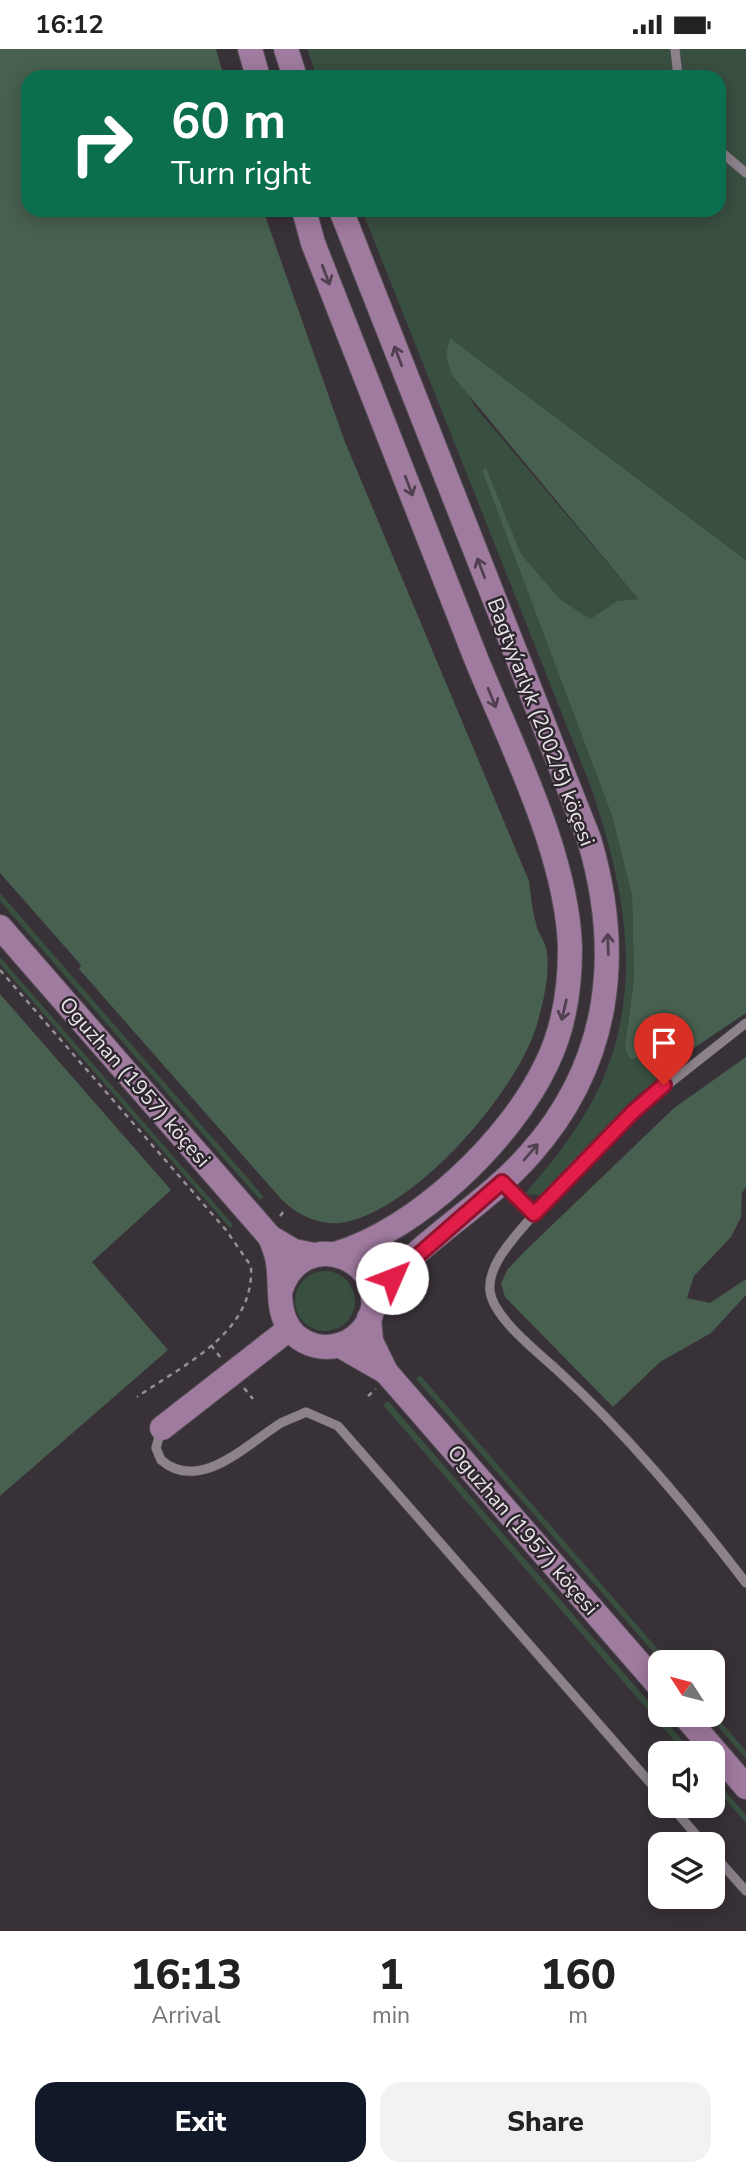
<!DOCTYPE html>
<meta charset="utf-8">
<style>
:root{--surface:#fff;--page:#f2f2f2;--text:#222;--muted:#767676;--accent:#111827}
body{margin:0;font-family:"Nunito Sans",sans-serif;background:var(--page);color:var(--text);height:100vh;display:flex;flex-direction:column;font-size:26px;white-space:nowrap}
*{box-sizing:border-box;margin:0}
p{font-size:23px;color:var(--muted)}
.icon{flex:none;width:38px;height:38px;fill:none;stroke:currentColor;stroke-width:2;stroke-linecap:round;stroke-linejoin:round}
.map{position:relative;height:1882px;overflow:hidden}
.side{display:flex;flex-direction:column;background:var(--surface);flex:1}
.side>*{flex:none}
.hud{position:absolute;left:21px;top:21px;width:705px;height:147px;border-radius:21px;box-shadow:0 4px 18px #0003;background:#0b6e4f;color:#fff;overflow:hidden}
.needle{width:46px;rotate:306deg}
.tools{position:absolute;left:648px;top:1601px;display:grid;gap:14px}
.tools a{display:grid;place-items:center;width:77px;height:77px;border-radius:14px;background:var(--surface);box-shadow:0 4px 18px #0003;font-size:35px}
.pin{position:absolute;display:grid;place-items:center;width:60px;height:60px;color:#fff;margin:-72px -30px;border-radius:50% 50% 50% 0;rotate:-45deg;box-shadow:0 0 7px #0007}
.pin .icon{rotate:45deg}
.me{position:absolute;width:77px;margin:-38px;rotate:46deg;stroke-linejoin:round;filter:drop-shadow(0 0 5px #0008)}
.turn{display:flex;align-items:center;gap:24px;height:147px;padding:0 35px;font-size:32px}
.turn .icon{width:91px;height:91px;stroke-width:2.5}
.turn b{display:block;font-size:49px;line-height:60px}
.eta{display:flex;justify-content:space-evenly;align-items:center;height:119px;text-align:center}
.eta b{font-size:42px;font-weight:800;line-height:49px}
.action{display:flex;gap:14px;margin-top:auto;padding:14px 35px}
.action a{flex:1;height:80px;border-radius:21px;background:var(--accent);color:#fff;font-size:28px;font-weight:800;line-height:80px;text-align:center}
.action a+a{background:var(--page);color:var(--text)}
.status{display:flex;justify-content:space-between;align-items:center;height:49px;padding:0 35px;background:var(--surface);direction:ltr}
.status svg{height:19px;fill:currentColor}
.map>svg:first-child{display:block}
.green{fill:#394f40}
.forest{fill:#48604f}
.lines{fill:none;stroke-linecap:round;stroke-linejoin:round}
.lane-casing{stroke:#554e54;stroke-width:10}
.secondary-casing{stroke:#554e54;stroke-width:26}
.path{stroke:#969096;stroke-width:2.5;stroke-dasharray:5 5;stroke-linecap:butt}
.lane{stroke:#8b828b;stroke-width:9}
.secondary{stroke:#a07ba0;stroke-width:24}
.oneway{stroke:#504050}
.route-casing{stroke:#92132f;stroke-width:18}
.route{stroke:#e11d48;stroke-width:12}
.labels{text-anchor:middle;stroke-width:5;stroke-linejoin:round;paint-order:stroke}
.street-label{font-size:21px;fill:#eae5ea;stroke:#2e272e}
</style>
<div class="status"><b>16:12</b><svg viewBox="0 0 49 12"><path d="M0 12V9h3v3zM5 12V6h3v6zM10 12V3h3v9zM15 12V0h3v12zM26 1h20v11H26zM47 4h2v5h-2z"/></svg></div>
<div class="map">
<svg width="746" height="1882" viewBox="0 0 746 1882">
<rect width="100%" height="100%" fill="#383138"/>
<g class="green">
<path d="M 307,0 L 746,0 L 746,511 L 451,290 L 446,306 L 476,359 L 638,550 L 617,552 L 590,570 L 560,550 L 521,505 L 486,418 L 482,420 L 612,767 L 632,847 L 634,930 L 625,998 L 631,1010 L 691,1001 L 629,1054 L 595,1094 L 541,1146 L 525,1145 C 544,1122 564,1099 580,1073 C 650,965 629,847 589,733 L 362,161 L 719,161 L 719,28 L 317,28 Z"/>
<polygon points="0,844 264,1148 260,1151 0,852"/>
<polygon points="0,908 233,1176 230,1179 0,915"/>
<circle cx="325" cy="1252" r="30"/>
<polygon points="420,1326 669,1613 662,1613 416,1330"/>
<polygon points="388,1352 693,1704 685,1704 383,1356"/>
<polygon points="712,1663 746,1702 746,1710 708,1666 712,1666"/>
<polygon points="712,1727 746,1766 746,1774 712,1735"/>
</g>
<g class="forest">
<path d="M 0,0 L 216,0 L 224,28 L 28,28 L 28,161 L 263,161 L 345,393 L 529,832 C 531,846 532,861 536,874 C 537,883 544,890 546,899 C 551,921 544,950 538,972 C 520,1041 412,1165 340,1174 C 318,1176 298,1166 282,1151 L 79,920 L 81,916 L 0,824 Z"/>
<polygon points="450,289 746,511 746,964 691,1001 630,1010 625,998 634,930 632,847 612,767 482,421 486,418 521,505 560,550 590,570 617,552 638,550 452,326 446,306"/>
<polygon points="0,945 171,1141 92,1213 168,1301 0,1447"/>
<polygon points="746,1008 746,1138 742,1144 741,1168 731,1188 694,1227 687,1249 710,1254 746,1230 746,1246 711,1284 660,1313 613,1358 505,1248 501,1235 507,1221 524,1203 674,1059"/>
</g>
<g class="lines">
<defs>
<g id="lane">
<polyline points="675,0 678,28"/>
<polyline points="470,28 495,28"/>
<polyline points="719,101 746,124"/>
<path d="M 503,1134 L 534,1165 C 518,1185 487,1214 490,1242 C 493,1268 536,1302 555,1319 C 626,1384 687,1457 746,1534"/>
<polyline points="534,1165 633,1063 746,974"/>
<path d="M 161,1380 L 156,1399 L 161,1411 C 200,1445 248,1394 281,1374 C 289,1370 298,1367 306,1363 L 338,1377 L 660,1745"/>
<polyline points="671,1757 705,1796"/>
<polyline points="712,1804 746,1842"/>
</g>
<g id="secondary">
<polyline points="250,0 258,28"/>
<polyline points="286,0 295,28"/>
<path d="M 304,161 L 313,194 C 367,332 420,470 475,607 C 510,694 568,806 570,900 C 570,938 564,979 547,1014 C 511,1091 417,1181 335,1205"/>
<path d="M 341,161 L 589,790 C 623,904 611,1014 530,1105 C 495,1145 449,1174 410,1210 C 397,1222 385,1236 373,1249"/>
<polyline points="0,878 270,1188 294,1202 314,1206"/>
<path d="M 270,1188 C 273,1196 277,1205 278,1214 C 282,1239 275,1265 294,1285 C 306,1296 323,1301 339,1296 C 351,1293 362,1284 368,1273 C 398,1213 302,1171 280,1243"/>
<polyline points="339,1296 386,1323 371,1292 369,1269"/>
<polyline points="386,1323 660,1638"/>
<polyline points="162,1379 289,1280"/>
<polyline points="684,1666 746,1738"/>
</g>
</defs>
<use href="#lane" class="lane-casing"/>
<use href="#secondary" class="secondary-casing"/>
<g class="path">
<path d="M 0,921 L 226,1181 L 251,1217 C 255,1284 184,1315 137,1348"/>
<polyline points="280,1167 285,1161"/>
<polyline points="211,1296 221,1309"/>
<polyline points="244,1339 253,1350"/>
<polyline points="368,1347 376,1340"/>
</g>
<use href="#lane" class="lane"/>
<use href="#secondary" class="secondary"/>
</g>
<defs><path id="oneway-shaft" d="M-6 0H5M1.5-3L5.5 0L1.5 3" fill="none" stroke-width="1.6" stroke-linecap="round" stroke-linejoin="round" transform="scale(1.75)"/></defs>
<g class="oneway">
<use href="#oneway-shaft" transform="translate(326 226) rotate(69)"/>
<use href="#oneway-shaft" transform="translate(398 307) rotate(-111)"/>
<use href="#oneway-shaft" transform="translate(409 437) rotate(69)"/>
<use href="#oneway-shaft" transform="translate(481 519) rotate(-111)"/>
<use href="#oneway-shaft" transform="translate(492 649) rotate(68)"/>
<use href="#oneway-shaft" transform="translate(608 895) rotate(-92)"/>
<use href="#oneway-shaft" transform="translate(564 961) rotate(103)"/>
<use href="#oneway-shaft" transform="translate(531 1103) rotate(-49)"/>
</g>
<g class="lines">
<defs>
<polyline id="route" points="392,1229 502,1133 534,1165 633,1063 664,1036"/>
</defs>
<use href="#route" class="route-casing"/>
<use href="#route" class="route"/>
</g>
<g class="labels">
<g class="street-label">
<text transform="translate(541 673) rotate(69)" y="7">Bagtyýarlyk (2002/5) köçesi</text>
<text transform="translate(135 1033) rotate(49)" y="7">Oguzhan (1957) köçesi</text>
<text transform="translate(523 1481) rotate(49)" y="7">Oguzhan (1957) köçesi</text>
</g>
</g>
</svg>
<div class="tools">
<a><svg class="needle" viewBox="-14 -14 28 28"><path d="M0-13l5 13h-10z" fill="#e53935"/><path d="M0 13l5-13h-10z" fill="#767676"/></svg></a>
<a><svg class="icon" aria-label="sound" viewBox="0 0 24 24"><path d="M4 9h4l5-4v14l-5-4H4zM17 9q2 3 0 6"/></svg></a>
<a><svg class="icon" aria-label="layers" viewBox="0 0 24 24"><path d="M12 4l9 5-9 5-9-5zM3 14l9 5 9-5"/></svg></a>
</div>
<div class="pin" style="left:664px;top:1036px;background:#d93025"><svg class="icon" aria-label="arrive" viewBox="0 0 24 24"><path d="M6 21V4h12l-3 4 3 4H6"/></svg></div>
<svg class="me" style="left:392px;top:1229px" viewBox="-20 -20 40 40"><circle r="19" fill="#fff"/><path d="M0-13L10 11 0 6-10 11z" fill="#e11d48"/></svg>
<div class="hud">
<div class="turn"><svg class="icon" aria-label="right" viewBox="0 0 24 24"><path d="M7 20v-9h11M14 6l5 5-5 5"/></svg><div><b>60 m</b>Turn right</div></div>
</div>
</div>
<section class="side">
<div class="eta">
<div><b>16:13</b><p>Arrival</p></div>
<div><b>1</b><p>min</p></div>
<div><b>160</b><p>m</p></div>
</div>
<div class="action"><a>Exit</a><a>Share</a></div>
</section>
